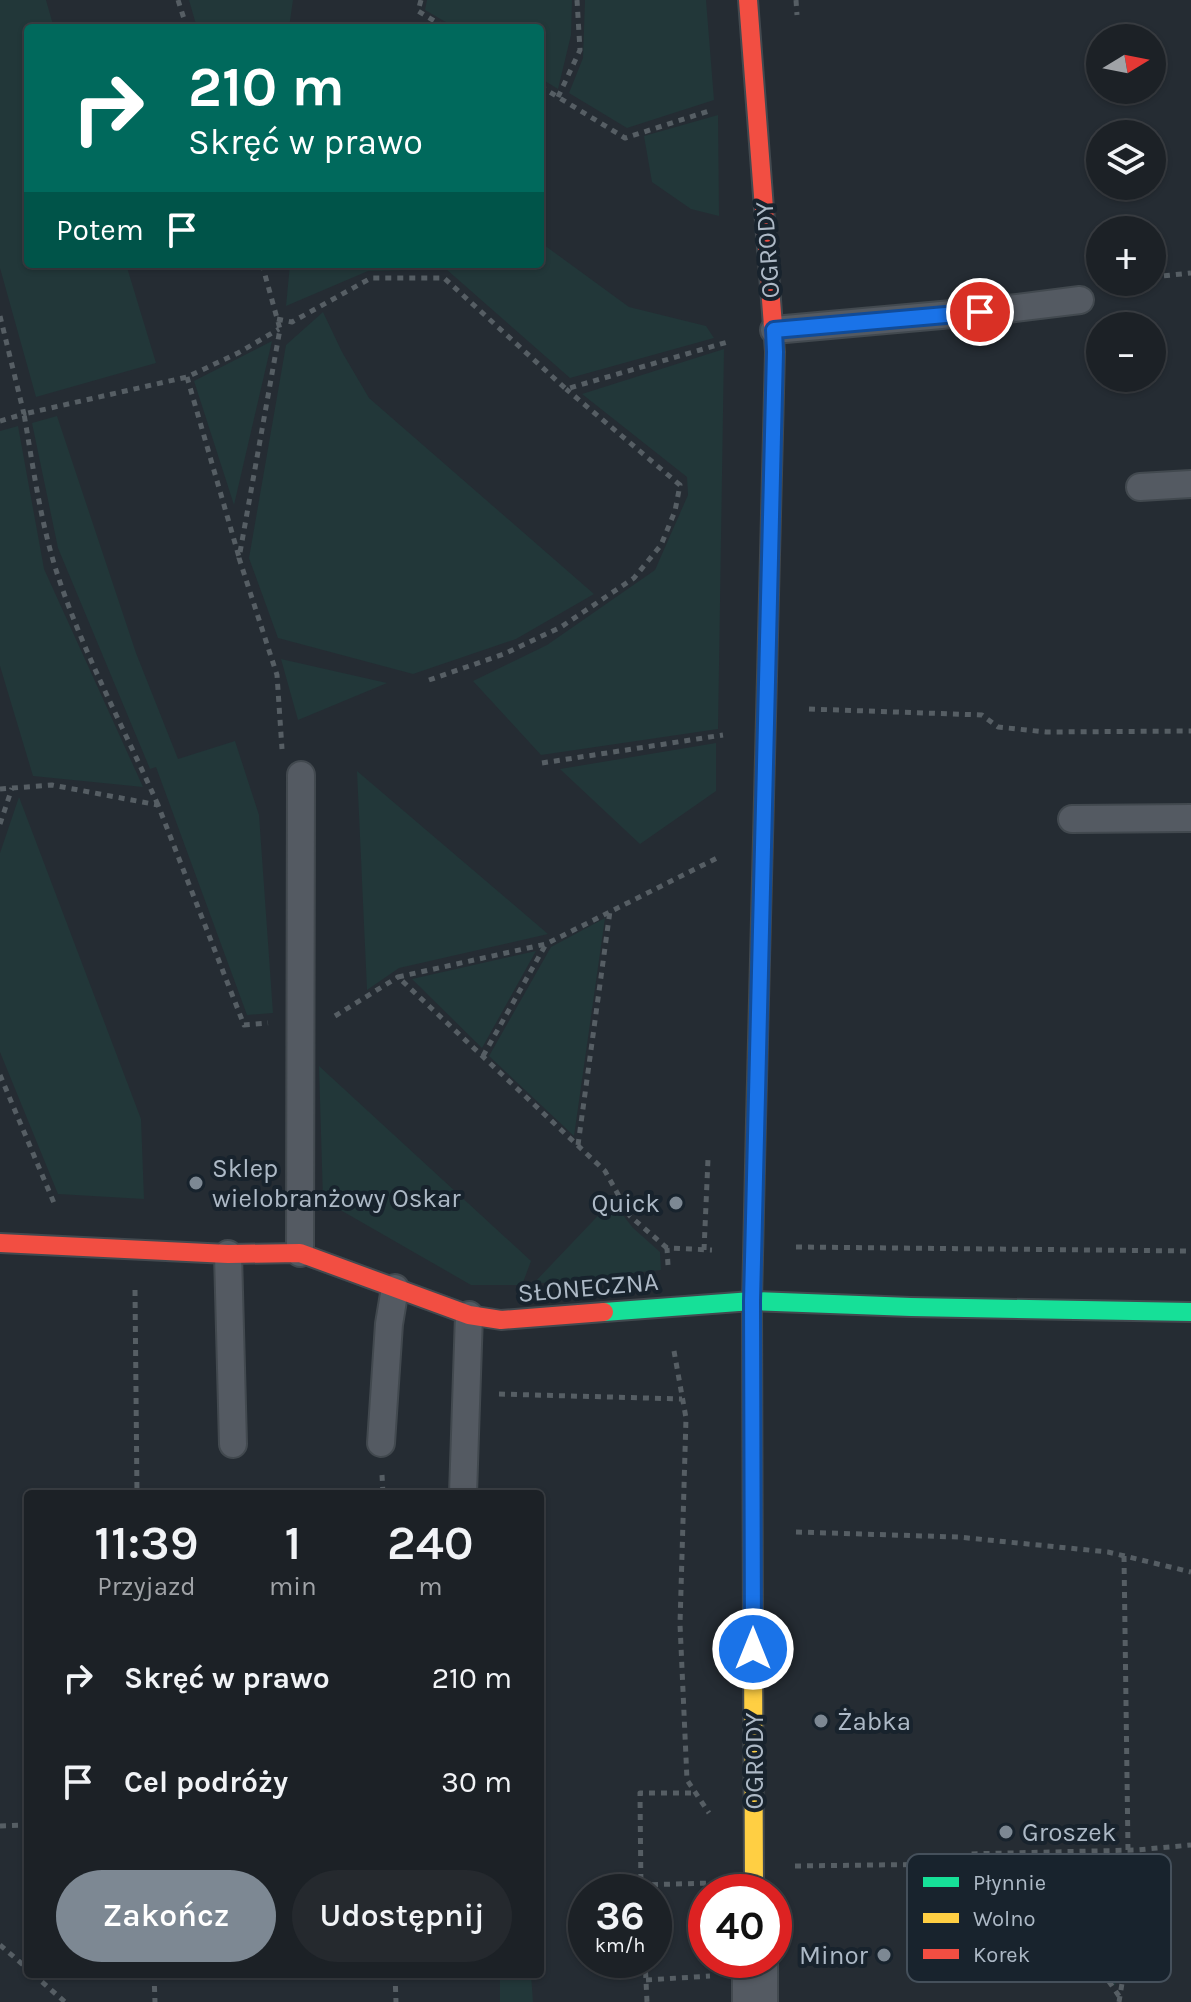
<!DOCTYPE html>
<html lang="pl">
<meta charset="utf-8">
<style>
:root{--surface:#1c2126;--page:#25292e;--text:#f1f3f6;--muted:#a0a3a7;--line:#3a3e43;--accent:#7d8893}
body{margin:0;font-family:Karla,sans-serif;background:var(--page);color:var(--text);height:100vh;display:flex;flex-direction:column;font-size:30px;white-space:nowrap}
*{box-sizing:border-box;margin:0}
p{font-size:26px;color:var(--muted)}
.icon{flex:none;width:44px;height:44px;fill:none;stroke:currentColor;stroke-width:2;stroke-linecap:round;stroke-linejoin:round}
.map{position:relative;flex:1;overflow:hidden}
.details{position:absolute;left:24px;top:1490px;width:520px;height:488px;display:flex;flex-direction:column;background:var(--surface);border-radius:8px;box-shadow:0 2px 6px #0004,0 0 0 2px var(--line)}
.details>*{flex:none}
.top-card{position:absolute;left:24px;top:24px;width:520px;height:244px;border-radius:8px;box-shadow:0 2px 6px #0004,0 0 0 2px var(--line);background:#00695c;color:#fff;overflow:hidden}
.needle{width:52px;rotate:80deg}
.fabs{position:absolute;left:1086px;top:24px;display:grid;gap:16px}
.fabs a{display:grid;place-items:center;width:80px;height:80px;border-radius:50%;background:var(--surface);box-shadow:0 2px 6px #0004,0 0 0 2px var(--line);font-size:40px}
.speed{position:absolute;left:568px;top:1874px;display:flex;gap:16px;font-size:40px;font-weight:700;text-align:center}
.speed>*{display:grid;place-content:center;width:104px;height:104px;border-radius:50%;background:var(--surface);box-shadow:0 2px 6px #0004,0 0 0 2px var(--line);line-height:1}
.speed small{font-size:20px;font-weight:400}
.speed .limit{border:12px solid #d22;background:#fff;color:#111}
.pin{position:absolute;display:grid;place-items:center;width:68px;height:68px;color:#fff;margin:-34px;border:4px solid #fff;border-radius:50%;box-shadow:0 2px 8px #0007}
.me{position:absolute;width:88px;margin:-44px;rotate:0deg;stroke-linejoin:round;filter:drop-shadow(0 0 6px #0008)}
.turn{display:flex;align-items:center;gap:28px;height:168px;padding:0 32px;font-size:36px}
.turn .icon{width:104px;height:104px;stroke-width:2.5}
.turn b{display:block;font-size:56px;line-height:68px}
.then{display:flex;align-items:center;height:76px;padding:0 32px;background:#0003;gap:16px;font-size:30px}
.eta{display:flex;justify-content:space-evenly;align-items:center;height:136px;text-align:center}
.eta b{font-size:48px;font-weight:600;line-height:56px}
.action{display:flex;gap:16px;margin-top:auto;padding:16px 32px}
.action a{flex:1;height:92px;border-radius:48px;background:var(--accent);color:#fff;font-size:32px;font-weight:600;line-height:92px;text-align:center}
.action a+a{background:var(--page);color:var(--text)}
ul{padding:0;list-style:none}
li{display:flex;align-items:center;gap:24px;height:104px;padding:0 32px}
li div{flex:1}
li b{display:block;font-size:30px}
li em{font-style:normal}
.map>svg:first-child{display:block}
.green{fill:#223739}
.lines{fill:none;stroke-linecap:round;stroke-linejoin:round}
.lane-casing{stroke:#42494f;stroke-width:30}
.street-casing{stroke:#42494f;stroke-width:48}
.fast-casing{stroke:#42494f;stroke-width:22}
.slow-casing{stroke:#42494f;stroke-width:22}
.jam-casing{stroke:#42494f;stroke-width:22}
.path{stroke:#565e64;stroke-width:5;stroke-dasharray:6 6;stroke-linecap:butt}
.lane{stroke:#545a62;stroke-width:26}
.street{stroke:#545a62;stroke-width:44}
.fast{stroke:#16e098;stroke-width:18}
.slow{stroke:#ffcf43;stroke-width:18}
.jam{stroke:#f24e42;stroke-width:18}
.route-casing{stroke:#114b97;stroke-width:20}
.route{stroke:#1a73e8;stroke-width:14}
.poi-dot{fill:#7d8893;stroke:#18232d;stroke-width:3}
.labels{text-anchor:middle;stroke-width:8;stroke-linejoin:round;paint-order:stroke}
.street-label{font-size:26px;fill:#adb9c6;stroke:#18232d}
.poi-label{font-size:26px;fill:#adb9c6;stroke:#18232d;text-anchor:start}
.key{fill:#18232d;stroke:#45505b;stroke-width:2}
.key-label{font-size:22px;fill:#adb9c6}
</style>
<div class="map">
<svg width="1191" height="2002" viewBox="0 0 1191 2002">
<rect width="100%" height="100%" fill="#252c33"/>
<g class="green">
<polygon points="0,0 46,0 54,28 28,28 28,264 126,264 156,363 36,397 0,268"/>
<polygon points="189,0 293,0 289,28 197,28"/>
<polygon points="427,0 572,0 571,35 558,89 540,78 540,28 456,28 425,10"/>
<polygon points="585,0 706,0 714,100 627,128 569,93 583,58"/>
<polygon points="718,115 719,216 691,209 652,182 644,136"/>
<polygon points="540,242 629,307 706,326 714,338 570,378 446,269 368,271 286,306 290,264 540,264"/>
<polygon points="323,312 342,352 369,398 594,594 516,639 413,674 278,638 249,558 286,345"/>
<polygon points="272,341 234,505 194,381"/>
<polygon points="724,349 718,729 541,755 473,681 547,645 655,570 688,495 687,477 582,394"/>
<polygon points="57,416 136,653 178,759 235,741 259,815 273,1013 247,1015 156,767 150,769 58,548 32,423"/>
<polygon points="18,426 44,569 143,787 33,776 0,666 0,431"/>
<polygon points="281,659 387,683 298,720"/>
<polygon points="716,743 716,791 640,844 560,769"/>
<polygon points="357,771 548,934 399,968 367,990"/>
<polygon points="19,797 141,1119 144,1199 58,1194 0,1052 0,853"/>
<polygon points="605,918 574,1136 489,1056 551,947"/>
<polygon points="536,951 482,1048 412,979"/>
<polygon points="319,1066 531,1261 522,1285 471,1285 323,1200"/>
<polygon points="612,1201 633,1228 660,1252 661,1270 533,1284"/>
<polygon points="1119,1859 1131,1865 1124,1938 1115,1986 1030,1860"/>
<polygon points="500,1974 531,1974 533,2002 500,2002"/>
</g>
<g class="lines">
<defs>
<g id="lane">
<polyline points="774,330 1008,309 1080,300"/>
<polyline points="1140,487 1191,484"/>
<polyline points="1072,819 1191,818"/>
<polyline points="300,1253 301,775"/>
<polyline points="228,1254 233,1444"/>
<polyline points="381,1443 389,1324 395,1288"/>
<polyline points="463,1494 469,1315"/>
</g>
<polyline id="street" points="755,1960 755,2002"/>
<g id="fast">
<polyline points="756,1121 771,514"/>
<polyline points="604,1312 752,1301 911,1307 1191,1312"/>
</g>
<polyline id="slow" points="753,1644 754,1892"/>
<g id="jam">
<polyline points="748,0 775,352 771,514"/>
<polyline points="0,1243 228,1254 300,1253 469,1315 501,1320 604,1312"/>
<polyline points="753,1644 752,1301 756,1121"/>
</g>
</defs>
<use href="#lane" class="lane-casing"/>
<use href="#street" class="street-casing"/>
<use href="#fast" class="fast-casing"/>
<use href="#slow" class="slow-casing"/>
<use href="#jam" class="jam-casing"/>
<g class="path">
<polyline points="178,0 187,28"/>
<polyline points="421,0 418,11 446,28"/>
<polyline points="796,0 797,15"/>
<polyline points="540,86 625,138 712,110"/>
<polyline points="558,97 580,50 577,0"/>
<polyline points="262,264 280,329 239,558 277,675 282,749"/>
<polyline points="1152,277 1191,273"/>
<polyline points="0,316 24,414 0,421"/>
<polyline points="277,319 292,322 371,278 444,278 566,389 731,341"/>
<polyline points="187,377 239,557"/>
<polyline points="429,680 504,654 561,627 634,578 661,545 675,511 680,485 566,389"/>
<polyline points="809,709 982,715 998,727 1046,732 1191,731"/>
<polyline points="542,763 723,735"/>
<polyline points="0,789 52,785 158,805 244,1025 268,1023"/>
<path d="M 158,805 C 124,728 82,651 56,570 C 40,519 33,466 24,414 L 187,377 L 238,353 L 279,329"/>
<polyline points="0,824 12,788"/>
<polyline points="335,1016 398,977"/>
<polyline points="483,1056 546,944"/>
<polyline points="0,1075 54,1203"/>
<polyline points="578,1145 610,911"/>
<polyline points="796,1247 1191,1251"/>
<polyline points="667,1248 630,1216 605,1171 398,977 546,944 721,856"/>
<polyline points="704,1250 708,1159"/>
<polyline points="668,1265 667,1248 712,1250"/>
<polyline points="135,1290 137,1494"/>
<polyline points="674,1351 686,1418 680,1624 687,1780 709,1813"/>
<polyline points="499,1394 682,1399"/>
<polyline points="382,1475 383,1494"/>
<polyline points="796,1532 958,1537 1108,1552 1191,1572"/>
<polyline points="1124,1556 1128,1850"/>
<polyline points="0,1826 28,1825"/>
<polyline points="1020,1853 1119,1996"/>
<polyline points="795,1866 954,1864 967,1854 1136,1850 1191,1845"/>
<polyline points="640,1885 712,1883"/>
<polyline points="641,1892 640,1793 696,1793"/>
<polyline points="0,1945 28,1969"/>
<polyline points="645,1960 647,2002"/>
<polyline points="33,1974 65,2002"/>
<polyline points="154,1974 155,2002"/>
<polyline points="395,1974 396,2002"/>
<polyline points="646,1980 710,1976"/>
<polyline points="1119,2002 1132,1921 1136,1850"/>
</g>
<use href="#lane" class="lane"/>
<use href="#street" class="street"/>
<use href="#fast" class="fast"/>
<use href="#slow" class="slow"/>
<use href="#jam" class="jam"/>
</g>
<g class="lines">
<defs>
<polyline id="route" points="753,1649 752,1301 775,352 774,330 980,312"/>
</defs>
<use href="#route" class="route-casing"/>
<use href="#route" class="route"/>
</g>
<g class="poi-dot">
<circle cx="196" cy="1183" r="8"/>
<circle cx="676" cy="1203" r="8"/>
<circle cx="821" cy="1721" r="8"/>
<circle cx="1006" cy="1832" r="8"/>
<circle cx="884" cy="1955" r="8"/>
</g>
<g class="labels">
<g class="street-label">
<text transform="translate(767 250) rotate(-94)" y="9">OGRODY</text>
<text transform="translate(588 1287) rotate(-5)" y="9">SŁONECZNA</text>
<text transform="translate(754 1761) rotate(-90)" y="9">OGRODY</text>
</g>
<g class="poi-label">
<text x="212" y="1177">Sklep<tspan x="212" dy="30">wielobranżowy Oskar</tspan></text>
<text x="660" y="1212" text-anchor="end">Quick</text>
<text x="837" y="1730">Żabka</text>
<text x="1022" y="1841">Groszek</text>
<text x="868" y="1964" text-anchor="end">Minor</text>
</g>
</g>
<rect x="907" y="1854" width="264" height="128" rx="12" class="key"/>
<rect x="923" y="1877" width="36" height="10" fill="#16e098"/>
<rect x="923" y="1913" width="36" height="10" fill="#ffcf43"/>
<rect x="923" y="1949" width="36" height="10" fill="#f24e42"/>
<g class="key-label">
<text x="973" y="1890">Płynnie</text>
<text x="973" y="1926">Wolno</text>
<text x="973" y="1962">Korek</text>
</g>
</svg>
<div class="fabs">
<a><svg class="needle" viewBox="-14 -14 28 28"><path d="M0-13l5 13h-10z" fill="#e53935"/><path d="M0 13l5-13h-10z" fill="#a0a3a7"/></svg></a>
<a><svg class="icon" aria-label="layers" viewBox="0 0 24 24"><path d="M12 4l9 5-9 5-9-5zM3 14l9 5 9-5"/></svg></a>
<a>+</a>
<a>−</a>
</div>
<div class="speed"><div>36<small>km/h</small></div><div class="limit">40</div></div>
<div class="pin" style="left:980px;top:312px;background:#d93025"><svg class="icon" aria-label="arrive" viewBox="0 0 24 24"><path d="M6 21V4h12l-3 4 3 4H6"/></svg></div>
<svg class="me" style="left:753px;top:1649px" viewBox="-20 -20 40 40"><circle r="17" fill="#1a73e8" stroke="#fff" stroke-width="3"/><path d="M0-11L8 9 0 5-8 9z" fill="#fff"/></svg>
<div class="top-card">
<div class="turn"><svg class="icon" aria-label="right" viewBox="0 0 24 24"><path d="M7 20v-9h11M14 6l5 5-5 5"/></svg><div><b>210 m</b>Skręć w prawo</div></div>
<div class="then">Potem<svg class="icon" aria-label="arrive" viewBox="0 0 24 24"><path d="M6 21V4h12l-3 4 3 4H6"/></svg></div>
</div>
<section class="details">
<div class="eta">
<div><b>11:39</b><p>Przyjazd</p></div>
<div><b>1</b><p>min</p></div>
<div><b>240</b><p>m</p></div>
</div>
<ul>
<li><svg class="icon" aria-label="right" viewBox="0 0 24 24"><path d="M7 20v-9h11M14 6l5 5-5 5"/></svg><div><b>Skręć w prawo</b></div><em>210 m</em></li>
<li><svg class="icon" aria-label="arrive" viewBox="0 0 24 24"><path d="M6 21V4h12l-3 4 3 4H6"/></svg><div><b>Cel podróży</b></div><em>30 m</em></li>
</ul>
<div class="action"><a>Zakończ</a><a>Udostępnij</a></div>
</section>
</div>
